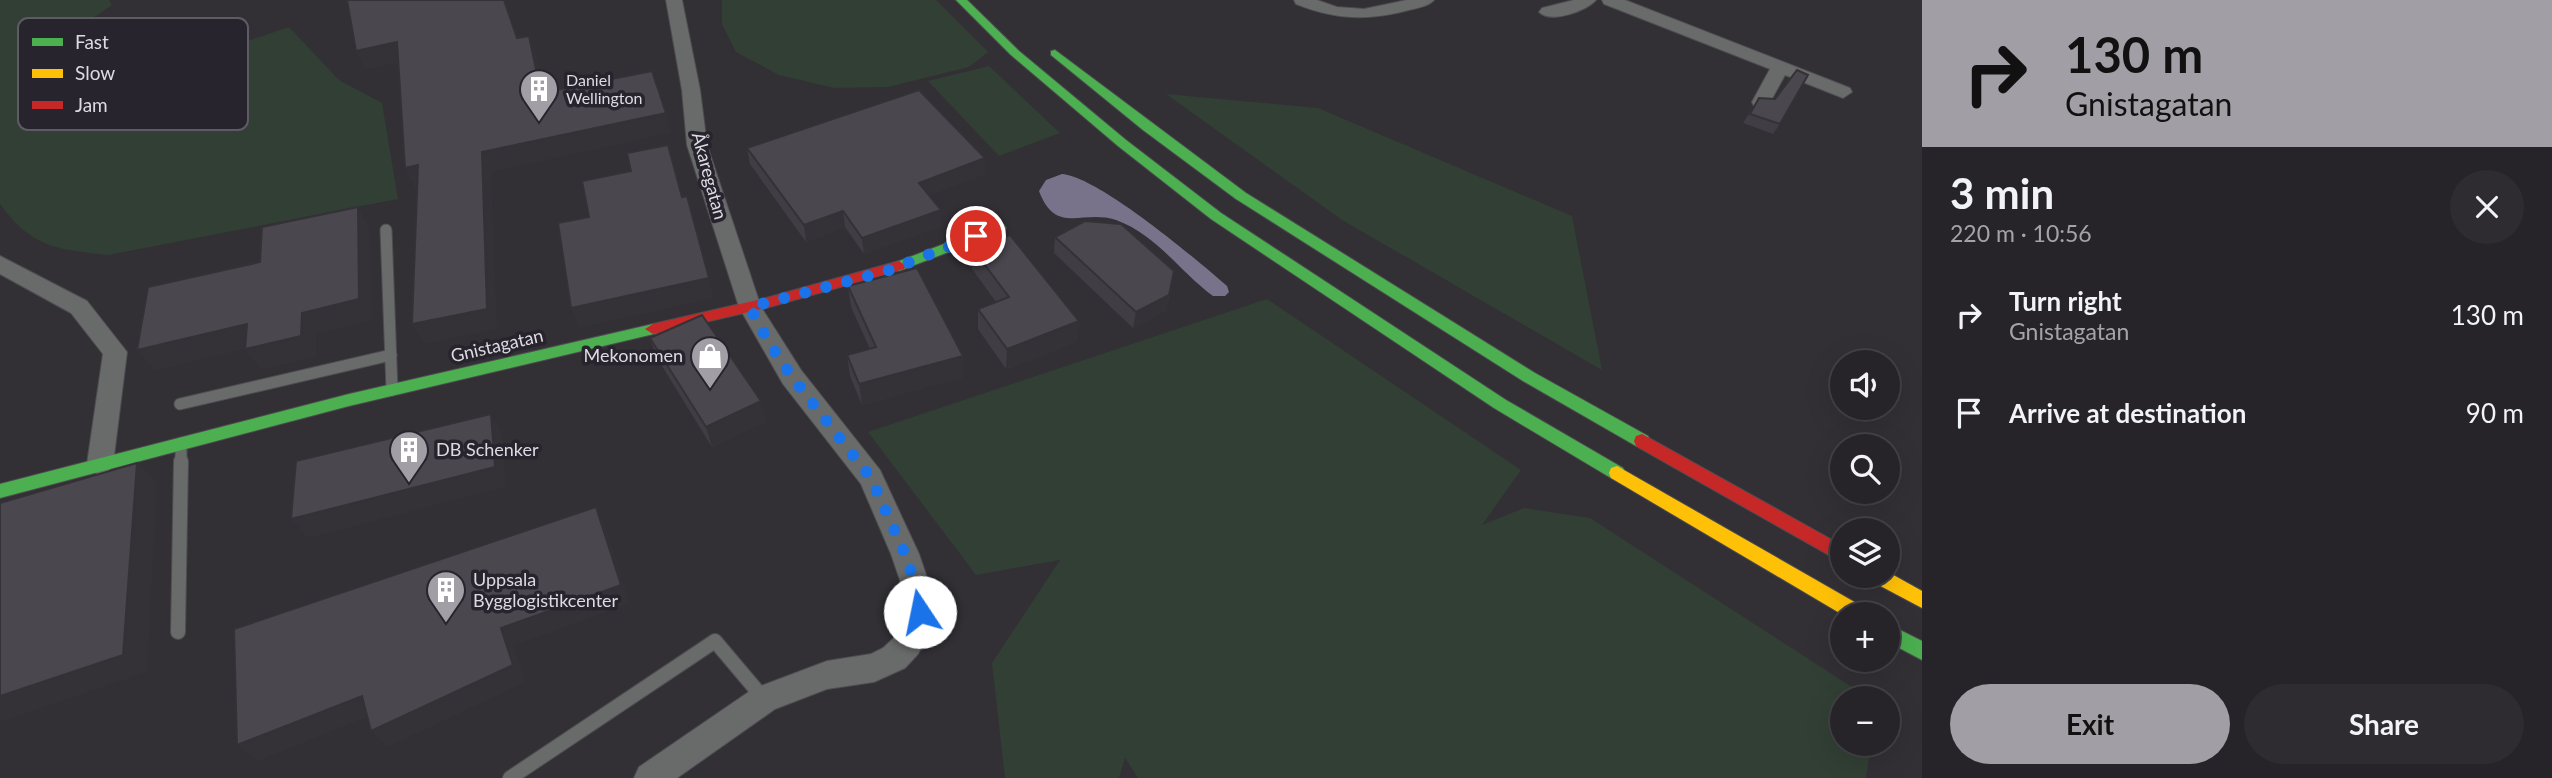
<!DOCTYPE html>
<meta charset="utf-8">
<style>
:root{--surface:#262428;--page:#2e2c30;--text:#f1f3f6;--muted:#a4a4a8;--line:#424145;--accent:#a19fa5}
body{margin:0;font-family:Lato,sans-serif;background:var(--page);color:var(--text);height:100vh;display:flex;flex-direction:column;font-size:26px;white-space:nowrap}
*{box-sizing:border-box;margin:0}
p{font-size:23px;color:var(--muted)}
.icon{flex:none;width:38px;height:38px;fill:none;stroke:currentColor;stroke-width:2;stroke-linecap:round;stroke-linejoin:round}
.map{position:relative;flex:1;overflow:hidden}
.sheet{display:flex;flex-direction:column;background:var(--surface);width:630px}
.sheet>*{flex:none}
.banner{background:#a19fa5;color:#111;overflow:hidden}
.tools{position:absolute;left:1830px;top:350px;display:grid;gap:14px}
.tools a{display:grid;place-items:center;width:70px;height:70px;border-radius:50%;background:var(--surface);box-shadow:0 7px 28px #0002,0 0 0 2px var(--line);font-size:35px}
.pin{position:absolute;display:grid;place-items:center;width:60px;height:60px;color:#fff;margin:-30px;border:4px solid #fff;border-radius:50%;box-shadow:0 2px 7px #0007}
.me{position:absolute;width:77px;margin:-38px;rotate:349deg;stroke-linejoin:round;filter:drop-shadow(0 0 5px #0008)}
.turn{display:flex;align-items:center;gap:24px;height:147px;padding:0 28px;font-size:32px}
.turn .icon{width:91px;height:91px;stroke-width:2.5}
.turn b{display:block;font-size:49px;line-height:60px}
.round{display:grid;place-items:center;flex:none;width:74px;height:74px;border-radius:37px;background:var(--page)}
.overview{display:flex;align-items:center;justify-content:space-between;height:119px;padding:0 28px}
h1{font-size:42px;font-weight:700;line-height:52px}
.cta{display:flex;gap:14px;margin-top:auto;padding:14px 28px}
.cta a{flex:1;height:80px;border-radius:42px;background:var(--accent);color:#111;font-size:28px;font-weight:700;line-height:80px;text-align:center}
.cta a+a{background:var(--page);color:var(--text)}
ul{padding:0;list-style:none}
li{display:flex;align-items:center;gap:21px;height:98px;padding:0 28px}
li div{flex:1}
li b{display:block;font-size:26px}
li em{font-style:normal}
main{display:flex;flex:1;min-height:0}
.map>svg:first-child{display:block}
.green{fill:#313f34}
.water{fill:#79728b}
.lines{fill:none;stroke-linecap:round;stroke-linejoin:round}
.lane-far1-casing{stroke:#4d4c50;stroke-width:13}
.lane-casing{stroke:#4d4c50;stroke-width:16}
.street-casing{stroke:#4d4c50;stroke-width:2}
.fast-casing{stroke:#4d4c50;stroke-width:2}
.slow-casing{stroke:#4d4c50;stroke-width:2}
.jam-casing{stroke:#4d4c50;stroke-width:2}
.lane-far1{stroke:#686b69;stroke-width:11}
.lane{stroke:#686b69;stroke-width:14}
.street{fill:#686b69;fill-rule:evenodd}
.fast{fill:#4caf50;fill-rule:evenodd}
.slow{fill:#ffc107;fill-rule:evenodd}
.jam{fill:#c62828;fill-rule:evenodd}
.wall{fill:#403d44}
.shaded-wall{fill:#343237}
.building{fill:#4a474f;stroke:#343237;stroke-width:2}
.route{stroke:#1a73e8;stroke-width:12;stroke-dasharray:0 21.6}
.labels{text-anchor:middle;stroke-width:7;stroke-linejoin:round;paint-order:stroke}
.far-poi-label{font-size:16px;fill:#dddbe2;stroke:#27242e;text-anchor:start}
.street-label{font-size:18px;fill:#dddbe2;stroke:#27242e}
.poi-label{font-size:18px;fill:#dddbe2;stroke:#27242e;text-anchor:start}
.key{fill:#27242e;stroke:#5e5b64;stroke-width:2}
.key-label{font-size:19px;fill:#dddbe2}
</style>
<main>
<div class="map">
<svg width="1922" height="778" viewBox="0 0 1922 778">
<rect width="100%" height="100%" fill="#323035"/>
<g class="green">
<path d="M 0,0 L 109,0 L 112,5 L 36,56 L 55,60 L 110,45 L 166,35 L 172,49 L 207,55 L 289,27 L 339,80 L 382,103 L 398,199 L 108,255 C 56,249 32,248 0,204 Z"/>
<polygon points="722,0 936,0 988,52 969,67 888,87 834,88 779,75 736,52 722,24"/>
<polygon points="989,66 1060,133 999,156 928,81"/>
<polygon points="1166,94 1318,108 1572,216 1602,370 1342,220"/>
<polygon points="1267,299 1521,470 1482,525 1524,508 1590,518 1869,698 1843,698 1843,744 1871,744 1866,778 1138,778 1125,758 1119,778 1005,778 992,663 1060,560 976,575 868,432"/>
</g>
<path class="water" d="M 1062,174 C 1099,177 1196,259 1227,286 L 1229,292 L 1225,296 L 1213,296 C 1179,271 1157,235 1116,220 C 1082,209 1056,236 1039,191 L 1046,180 Z"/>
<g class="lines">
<defs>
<g id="lane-far1">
<polyline points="386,230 392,390"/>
<polyline points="180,404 391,355"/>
<polyline points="181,463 181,443"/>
</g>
<g id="lane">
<polyline points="178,632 181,461"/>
<polyline points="510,778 715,641 764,699"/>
</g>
<g id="street">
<polygon points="666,0 682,0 700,90 707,145 761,307 801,370 880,470 919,554 931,589 934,612 926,639 918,654 905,668 874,682 827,689 775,709 677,778 634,778 639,767 753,689 827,661 871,654 883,648 898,634 906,612 903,589 891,554 861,484 783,384 739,307 687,145 682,90"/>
<path d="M 1294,0 L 1317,0 L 1337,7 L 1364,9 L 1407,0 L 1434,0 C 1429,6 1418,8 1409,10 C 1368,21 1336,20 1296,4 Z"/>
<path d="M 1574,0 L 1596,0 C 1586,11 1551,24 1539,12 L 1542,8 Z"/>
<polygon points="1602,0 1625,0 1850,88 1852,92 1843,98 1785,75 1768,106 1754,106 1752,102 1770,69 1604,4"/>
<polygon points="0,256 87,301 127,352 113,464 109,471 100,475 91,471 87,464 103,354 71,313 0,274"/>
</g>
<g id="fast">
<polygon points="956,0 967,0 1019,51 1126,140 1221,213 1506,400 1623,468 1625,473 1623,478 1617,480 1611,478 1494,408 1211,219 1118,146 1011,55"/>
<polygon points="1055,50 1246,193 1535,373 1648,436 1650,441 1648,446 1636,446 1523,381 1236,199 1143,130 1051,55 1051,51"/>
<polygon points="999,223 1004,225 1006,228 1004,231 904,269 899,271 892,266 894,263"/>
<polygon points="653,324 661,329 658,333 349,406 0,498 0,484 349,394"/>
<polygon points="1888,624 1922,641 1922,660 1888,642"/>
</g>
<g id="slow">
<polygon points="1617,466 1865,608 1867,614 1843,615 1611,478 1609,473 1611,468"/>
<polygon points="1888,572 1922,591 1922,608 1873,582 1870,576 1888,576"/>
</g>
<g id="jam">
<polygon points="899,261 906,266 904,269 766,308 653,334 645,329 653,324 766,298"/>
<polygon points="1642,434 1843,546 1843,563 1636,446 1634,441 1636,436"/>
</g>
</defs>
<use href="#lane-far1" class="lane-far1-casing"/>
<use href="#lane" class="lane-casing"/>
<use href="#street" class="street-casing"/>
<use href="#fast" class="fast-casing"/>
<use href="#slow" class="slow-casing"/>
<use href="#jam" class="jam-casing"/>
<use href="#lane-far1" class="lane-far1"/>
<use href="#lane" class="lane"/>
<use href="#street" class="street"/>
<use href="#fast" class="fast"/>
<use href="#slow" class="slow"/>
<use href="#jam" class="jam"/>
</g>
<g class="wall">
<polygon points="1759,98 1775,99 1780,124 1773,134 1743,123"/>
<polygon points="747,148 985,174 929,195 941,210 941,226 864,254 845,227 806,242 750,164"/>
<polygon points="1055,237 1174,271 1166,311 1133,328 1054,253"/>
<polygon points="972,248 1079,321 1076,342 1006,369 978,329 978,309 996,302 972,269"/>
<polygon points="848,286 963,377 862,405 850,376 847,355 870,349 851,307"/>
<polygon points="650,338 766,421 712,447 657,358"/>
</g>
<g class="shaded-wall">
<polygon points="529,36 536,55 548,113 541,93"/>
<polygon points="397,42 406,61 365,70 356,51"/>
<polygon points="666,113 671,133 491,172 497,329 424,344 412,324 482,152"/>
<polygon points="985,158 985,174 919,199 919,183"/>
<polygon points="418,165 427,185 415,188 405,168"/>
<polygon points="358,207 370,228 372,320 316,334 316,357 261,370 245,349 155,371 137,350 247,324"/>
<polygon points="941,210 941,226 864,254 862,238"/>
<polygon points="843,211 845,227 806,242 804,225"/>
<polygon points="709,278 714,298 579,328 571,308"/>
<polygon points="1169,295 1166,311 1133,328 1136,312"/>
<polygon points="1079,321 1076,342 1006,369 1007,349"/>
<polygon points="963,356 963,377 862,405 859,384"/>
<polygon points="761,401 766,421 712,447 706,427"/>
<polygon points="491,414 502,434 506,487 308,538 291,519"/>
<polygon points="137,463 157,483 147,672 0,722 0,696"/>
<polygon points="596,507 605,526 630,603 513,646 526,682 388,747 371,731 501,628"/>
<polygon points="362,696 379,712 258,761 237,745"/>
</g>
<g class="building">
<polygon points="347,0 504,0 517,38 529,36 541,93 652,71 666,113 482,152 487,309 412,324 418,165 405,168 397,42 356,51"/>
<polygon points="1797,70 1808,75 1780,124 1750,114 1759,98 1775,99"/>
<polygon points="919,90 985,158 919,183 941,210 862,238 843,211 804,225 747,148"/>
<polygon points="668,145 682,197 687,196 709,278 571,308 558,223 589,217 582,181 631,171 627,153"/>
<polygon points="358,207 359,299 302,313 301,336 245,349 247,324 137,350 148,287 260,262 262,227"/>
<polygon points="1085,221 1121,224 1174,271 1169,295 1136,312 1055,237"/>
<polygon points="1010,235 1079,321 1007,349 978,309 1009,297 972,248"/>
<polygon points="917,268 963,356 859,384 847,355 876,347 848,286"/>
<polygon points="702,315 761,401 706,427 650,338"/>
<polygon points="491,414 495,467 291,519 296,461"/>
<polygon points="137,463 123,655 0,696 0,503"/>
<polygon points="596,507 621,585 501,628 513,665 371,731 362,696 237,745 234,629"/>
</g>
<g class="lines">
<polyline class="route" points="920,612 917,589 905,554 871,478 792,377 768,341 750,307 887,271 976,236"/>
</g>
<defs>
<symbol id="building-pin" viewBox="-11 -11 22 30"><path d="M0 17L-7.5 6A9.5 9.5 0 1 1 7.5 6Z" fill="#a19fa5" stroke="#27242e"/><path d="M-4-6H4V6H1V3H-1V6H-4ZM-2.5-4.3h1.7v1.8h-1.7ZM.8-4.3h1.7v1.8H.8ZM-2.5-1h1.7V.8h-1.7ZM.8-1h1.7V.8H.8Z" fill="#fff"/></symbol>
<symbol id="shop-pin" viewBox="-11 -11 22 30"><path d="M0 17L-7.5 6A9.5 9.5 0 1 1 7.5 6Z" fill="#a19fa5" stroke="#27242e"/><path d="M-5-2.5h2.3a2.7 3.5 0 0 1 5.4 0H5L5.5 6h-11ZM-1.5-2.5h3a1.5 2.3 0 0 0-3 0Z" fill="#fff"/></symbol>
</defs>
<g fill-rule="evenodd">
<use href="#building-pin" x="517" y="67" width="44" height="60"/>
<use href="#shop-pin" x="688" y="334" width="44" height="60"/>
<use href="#building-pin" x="387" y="428" width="44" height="60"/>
<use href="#building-pin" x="424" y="568" width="44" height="60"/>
</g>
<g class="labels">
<g class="far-poi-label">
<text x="566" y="86">Daniel<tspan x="566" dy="18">Wellington</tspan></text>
</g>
<g class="street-label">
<text transform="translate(709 176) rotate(75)" y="6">Åkaregatan</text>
<text transform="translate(497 346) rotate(-13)" y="6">Gnistagatan</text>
</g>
<g class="poi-label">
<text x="683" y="362" text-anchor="end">Mekonomen</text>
<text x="436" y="456">DB Schenker</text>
<text x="473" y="586">Uppsala<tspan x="473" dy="21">Bygglogistikcenter</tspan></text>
</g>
</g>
<rect x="18" y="18" width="230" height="112" rx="10" class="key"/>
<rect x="32" y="38" width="31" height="8" fill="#4caf50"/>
<rect x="32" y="69" width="31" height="9" fill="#ffc107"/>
<rect x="32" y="101" width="31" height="8" fill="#c62828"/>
<g class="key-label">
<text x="75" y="49">Fast</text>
<text x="75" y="80">Slow</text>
<text x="75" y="112">Jam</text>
</g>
</svg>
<div class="tools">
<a><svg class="icon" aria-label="sound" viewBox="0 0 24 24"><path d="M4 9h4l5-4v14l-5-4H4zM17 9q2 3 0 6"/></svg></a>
<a><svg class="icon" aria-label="search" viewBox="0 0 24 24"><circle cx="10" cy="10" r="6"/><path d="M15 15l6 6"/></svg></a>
<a><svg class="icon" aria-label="layers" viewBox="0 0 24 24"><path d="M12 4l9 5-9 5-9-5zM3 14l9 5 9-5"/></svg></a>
<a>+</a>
<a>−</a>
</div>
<div class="pin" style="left:976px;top:236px;background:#d93025"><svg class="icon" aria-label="arrive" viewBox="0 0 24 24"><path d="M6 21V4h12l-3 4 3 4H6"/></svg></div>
<svg class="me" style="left:920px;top:612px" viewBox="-20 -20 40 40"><circle r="19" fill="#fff"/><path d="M0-13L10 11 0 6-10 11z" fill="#1a73e8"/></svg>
</div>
<section class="sheet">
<div class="banner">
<div class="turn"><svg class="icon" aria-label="right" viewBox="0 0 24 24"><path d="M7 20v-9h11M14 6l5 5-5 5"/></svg><div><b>130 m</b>Gnistagatan</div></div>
</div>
<div class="overview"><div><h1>3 min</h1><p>220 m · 10:56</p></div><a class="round"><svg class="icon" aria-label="close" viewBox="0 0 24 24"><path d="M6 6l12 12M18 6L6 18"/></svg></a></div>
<ul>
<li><svg class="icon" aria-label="right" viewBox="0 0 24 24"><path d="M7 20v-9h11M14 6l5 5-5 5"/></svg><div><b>Turn right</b><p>Gnistagatan</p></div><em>130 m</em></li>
<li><svg class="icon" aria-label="arrive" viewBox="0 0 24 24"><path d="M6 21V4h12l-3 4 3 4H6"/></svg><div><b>Arrive at destination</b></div><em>90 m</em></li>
</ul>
<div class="cta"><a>Exit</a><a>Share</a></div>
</section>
</main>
